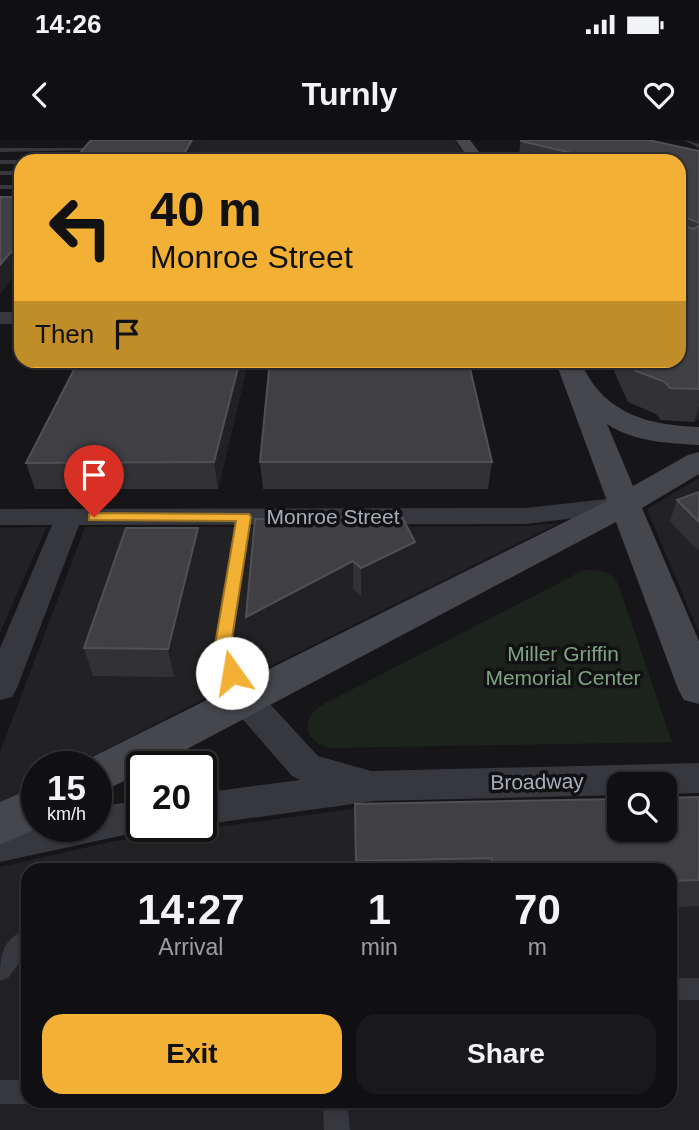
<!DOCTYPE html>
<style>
:root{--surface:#101012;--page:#19191b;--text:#f1f3f6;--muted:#9c9d9f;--line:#303032;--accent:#f2b134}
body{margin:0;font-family:Arial,sans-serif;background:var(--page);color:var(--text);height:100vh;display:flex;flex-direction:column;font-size:26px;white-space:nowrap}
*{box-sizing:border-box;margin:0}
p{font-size:23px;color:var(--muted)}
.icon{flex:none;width:38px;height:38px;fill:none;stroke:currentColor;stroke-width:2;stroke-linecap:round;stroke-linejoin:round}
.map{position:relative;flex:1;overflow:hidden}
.details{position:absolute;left:21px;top:723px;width:656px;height:245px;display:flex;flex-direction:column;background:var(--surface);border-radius:21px;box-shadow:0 2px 5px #0004,0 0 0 2px var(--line)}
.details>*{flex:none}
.guide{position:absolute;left:14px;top:14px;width:672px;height:214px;border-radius:21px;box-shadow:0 2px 5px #0004,0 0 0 2px var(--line);background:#f2b134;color:#111;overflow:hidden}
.tools{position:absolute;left:607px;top:632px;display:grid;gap:14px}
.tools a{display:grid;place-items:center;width:70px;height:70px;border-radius:14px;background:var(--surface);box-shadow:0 2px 5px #0004,0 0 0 2px var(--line);font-size:35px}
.speed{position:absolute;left:21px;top:611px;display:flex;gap:14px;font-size:35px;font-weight:700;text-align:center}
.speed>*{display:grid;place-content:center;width:91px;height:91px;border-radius:50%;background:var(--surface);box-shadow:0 2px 5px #0004,0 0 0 2px var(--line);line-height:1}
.speed small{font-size:18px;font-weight:400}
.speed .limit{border:4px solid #111;border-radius:10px;background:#fff;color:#111}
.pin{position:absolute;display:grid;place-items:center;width:60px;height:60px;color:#fff;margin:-72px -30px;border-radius:50% 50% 50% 0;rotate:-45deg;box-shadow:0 0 7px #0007}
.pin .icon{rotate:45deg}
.me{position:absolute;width:77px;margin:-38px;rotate:347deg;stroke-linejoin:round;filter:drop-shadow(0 0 5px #0008)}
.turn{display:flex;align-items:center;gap:24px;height:147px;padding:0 21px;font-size:32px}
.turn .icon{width:91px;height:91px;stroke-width:2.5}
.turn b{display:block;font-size:49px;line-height:60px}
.then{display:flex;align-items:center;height:66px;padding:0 21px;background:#0003;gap:14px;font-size:26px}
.eta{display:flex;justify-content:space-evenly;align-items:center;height:119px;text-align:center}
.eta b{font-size:42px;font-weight:700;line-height:49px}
.action{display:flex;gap:14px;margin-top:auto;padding:14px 21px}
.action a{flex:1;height:80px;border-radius:21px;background:var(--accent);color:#111;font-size:28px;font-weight:700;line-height:80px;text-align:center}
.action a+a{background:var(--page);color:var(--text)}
.status{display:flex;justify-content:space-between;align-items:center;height:49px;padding:0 35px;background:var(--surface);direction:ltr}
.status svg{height:19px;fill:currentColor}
header{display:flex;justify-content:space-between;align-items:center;height:91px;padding:0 21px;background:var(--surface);font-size:32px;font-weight:700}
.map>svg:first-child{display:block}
.built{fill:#222225;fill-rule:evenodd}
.green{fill:#1c231d}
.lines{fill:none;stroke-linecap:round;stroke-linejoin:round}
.lane{fill:#37383d;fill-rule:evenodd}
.street{fill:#37383d;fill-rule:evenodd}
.secondary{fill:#45474d;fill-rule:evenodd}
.wall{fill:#323236}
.shaded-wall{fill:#212124}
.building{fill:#3f3f44;stroke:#4f5156;stroke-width:2}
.route{fill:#f2b134;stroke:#9d7322;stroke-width:2}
.labels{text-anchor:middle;stroke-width:7;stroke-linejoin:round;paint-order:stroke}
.street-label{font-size:21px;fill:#a8adb8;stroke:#111113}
.park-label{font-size:21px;fill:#7fa381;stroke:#111113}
</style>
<div class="status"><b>14:26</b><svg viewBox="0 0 49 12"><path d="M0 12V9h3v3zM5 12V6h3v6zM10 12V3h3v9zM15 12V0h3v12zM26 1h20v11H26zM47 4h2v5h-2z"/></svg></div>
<header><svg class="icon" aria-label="back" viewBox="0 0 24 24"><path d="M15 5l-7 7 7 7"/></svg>Turnly<svg class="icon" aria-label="heart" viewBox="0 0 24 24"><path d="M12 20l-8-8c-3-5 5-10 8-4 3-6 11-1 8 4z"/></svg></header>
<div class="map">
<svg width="699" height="990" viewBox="0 0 699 990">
<rect width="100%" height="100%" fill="#161618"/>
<g class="built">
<polygon points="174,0 455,0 469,21 161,21"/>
<polygon points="699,338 699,493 647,369"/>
<polygon points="559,383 214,554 73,626 37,626 37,645 0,663 0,612 85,387 381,387 529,386"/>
<polygon points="46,387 46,388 0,493 0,388"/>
<path d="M 699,658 L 699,990 L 0,990 L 0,727 L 115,701 L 373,666 L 620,690 L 665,690 ZM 28,730 L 670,730 L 670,961 L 28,961 Z"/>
</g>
<path class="green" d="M 584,430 C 598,430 611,431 618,444 L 672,602 L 330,608 C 304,601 299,580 322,565 Z"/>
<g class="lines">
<g class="lane">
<polygon points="685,0 699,4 699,8 686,1"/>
<polygon points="0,8 91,8 94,10 0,12"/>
<polygon points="0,20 21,20 24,21 21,24 0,24"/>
<rect x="0" y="31" width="21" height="4"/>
<rect x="0" y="45" width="21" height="4"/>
<polygon points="244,373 251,377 231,505 240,533 254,559 251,564 239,564 224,533 215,505 237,377"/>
<path d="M 21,792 L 28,795 L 28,811 L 8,838 L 0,841 C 0,820 0,802 21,792 Z"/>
<rect x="670" y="838" width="29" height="22"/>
<polygon points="0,940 28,940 28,961 37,961 28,964 0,964"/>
<polygon points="323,961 347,961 350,990 324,990"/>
</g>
<g class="street">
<rect x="0" y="172" width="21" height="12"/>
<polygon points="624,357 633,359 637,365 633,371 526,384 79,385 17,548 12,557 0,560 0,508 52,385 0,385 0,369 526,368"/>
<polygon points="245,546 257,550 318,616 371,631 699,623 699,653 665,654 665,644 620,644 620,655 374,661 201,685 201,653 300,640 292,636 233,568 228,559 233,550"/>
<polygon points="142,660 142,686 156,688 0,722 0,688 37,680 37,686 96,686 96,667"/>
</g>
<g class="secondary">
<polygon points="456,0 470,0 486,21 470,21"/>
<path d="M 555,220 L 580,220 C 602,273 646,285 699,287 L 699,305 C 667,303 634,302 607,284 L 633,346 L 688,315 L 699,312 L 699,334 L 642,368 L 699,501 L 699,564 L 684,560 L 678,549 L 616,382 L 155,626 L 142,626 L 142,633 L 96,654 L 96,626 L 78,626 L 80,623 L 607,361 Z"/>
<polygon points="37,646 37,686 42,686 0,705 0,662"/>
</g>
</g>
<g class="wall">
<polygon points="521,0 699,11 699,279 694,282 661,280 656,274 628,262 609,220 679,220 679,21 518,21"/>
<polygon points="79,220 246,220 247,226 218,349 35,349 26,323"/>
<polygon points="260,322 492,322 488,349 263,349"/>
<polygon points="699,352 699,410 691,404 670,381 677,360"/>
<polygon points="255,379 413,430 361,456 353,449 249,505 246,477"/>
<polygon points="202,416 174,537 93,536 84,508"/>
<polygon points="699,657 699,766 670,767 670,730 356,730 355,664"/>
</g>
<g class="shaded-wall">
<polygon points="192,0 201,0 201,4 192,21 180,21"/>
<polygon points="21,100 21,127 0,154 0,125"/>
<polygon points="240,220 246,220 247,226 218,349 214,322"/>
<polygon points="699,266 699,279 694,282"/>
<polygon points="198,388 202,416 174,537 168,509"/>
<polygon points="415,402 413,430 361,456 361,428"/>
<polygon points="353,421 353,449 249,505 246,477"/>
</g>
<g class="building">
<polygon points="91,0 192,0 180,21 73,21"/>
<polygon points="521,0 648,0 699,11 699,83 687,78 683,80 684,86 694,89 699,85 699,249 670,248 665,242 636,231 631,220 679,220 679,21 595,21 593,18 521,1"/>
<polygon points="0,57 21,57 21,100 0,125"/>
<polygon points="79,220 240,220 214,322 26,323"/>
<polygon points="270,220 468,220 492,322 260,322"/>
<polygon points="699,352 699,382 677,360"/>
<polygon points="402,377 415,402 361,428 353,421 246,477 255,379"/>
<polygon points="126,388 198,388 168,509 84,508"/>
<polygon points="699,657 699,740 670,741 670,730 494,730 492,718 356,721 355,664 620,659 620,690 665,690 665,658"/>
</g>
<polygon class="route" points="94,373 249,374 251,377 231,505 240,533 238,537 226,537 215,505 236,381 89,380 89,374"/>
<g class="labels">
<g class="street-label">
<text x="333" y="384">Monroe Street</text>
<text transform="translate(537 642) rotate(-1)" y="7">Broadway</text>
</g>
<g class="park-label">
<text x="563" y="521">Miller Griffin<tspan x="563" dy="24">Memorial Center</tspan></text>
</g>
</g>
</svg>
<div class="tools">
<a><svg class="icon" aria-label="search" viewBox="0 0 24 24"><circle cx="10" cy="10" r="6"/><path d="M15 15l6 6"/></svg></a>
</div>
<div class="speed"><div>15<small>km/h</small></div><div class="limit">20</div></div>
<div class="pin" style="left:94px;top:377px;background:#d93025"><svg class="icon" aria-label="arrive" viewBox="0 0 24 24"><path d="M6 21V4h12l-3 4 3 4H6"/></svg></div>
<svg class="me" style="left:232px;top:533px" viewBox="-20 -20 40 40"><circle r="19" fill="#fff"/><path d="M0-13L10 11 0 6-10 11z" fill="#f2b134"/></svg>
<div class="guide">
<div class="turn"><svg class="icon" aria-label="left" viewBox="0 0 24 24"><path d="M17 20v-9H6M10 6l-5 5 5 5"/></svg><div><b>40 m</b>Monroe Street</div></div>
<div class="then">Then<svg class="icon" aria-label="arrive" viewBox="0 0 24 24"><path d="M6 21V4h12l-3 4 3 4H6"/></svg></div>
</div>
<section class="details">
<div class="eta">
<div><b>14:27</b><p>Arrival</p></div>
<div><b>1</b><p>min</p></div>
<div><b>70</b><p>m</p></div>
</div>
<div class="action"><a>Exit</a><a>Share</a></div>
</section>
</div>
